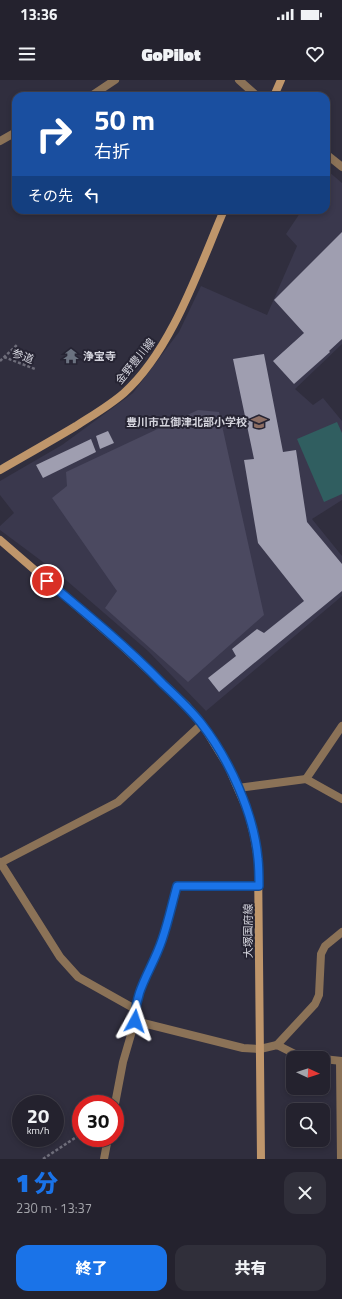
<!DOCTYPE html>
<html lang="ja">
<meta charset="utf-8">
<style>
:root{--surface:#24222e;--page:#302f3a;--text:#f1f3f6;--muted:#a3a4aa;--line:#413f4a;--accent:#1a73e8}
body{margin:0;font-family:"Titillium Web","Noto Sans JP",sans-serif;background:var(--page);color:var(--text);height:100vh;display:flex;flex-direction:column;font-size:15px;white-space:nowrap}
*{box-sizing:border-box;margin:0}
p{font-size:13px;color:var(--muted)}
.icon{flex:none;width:22px;height:22px;fill:none;stroke:currentColor;stroke-width:2;stroke-linecap:round;stroke-linejoin:round}
.map{position:relative;height:1079px;overflow:hidden}
.sheet{display:flex;flex-direction:column;background:var(--surface);flex:1}
.sheet>*{flex:none}
.banner{position:absolute;left:12px;top:12px;width:318px;height:122px;border-radius:12px;box-shadow:0 2px 6px #0003,0 0 0 1px var(--line);background:#1a4fa0;color:#fff;overflow:hidden}
.needle{width:26px;rotate:93deg}
.fabs{position:absolute;left:286px;top:971px;display:grid;gap:8px}
.fabs a{display:grid;place-items:center;width:44px;height:44px;border-radius:8px;background:var(--surface);box-shadow:0 2px 6px #0003,0 0 0 1px var(--line);font-size:20px}
.speed{position:absolute;left:12px;top:1015px;display:flex;gap:8px;font-size:20px;font-weight:700;text-align:center}
.speed>*{display:grid;place-content:center;width:52px;height:52px;border-radius:50%;background:var(--surface);box-shadow:0 2px 6px #0003,0 0 0 1px var(--line);line-height:1}
.speed small{font-size:10px;font-weight:400}
.speed .limit{border:6px solid #d22;background:#fff;color:#111}
.pin{position:absolute;display:grid;place-items:center;width:34px;height:34px;color:#fff;margin:-17px;border:2px solid #fff;border-radius:50%;box-shadow:0 1px 4px #0007}
.me{position:absolute;width:44px;margin:-22px;rotate:5deg;stroke-linejoin:round;filter:drop-shadow(0 0 3px #0008)}
.turn{display:flex;align-items:center;gap:14px;height:84px;padding:0 16px;font-size:18px}
.turn .icon{width:52px;height:52px;stroke-width:2.5}
.turn b{display:block;font-size:28px;line-height:34px}
.then{display:flex;align-items:center;height:38px;padding:0 16px;background:#0003;gap:8px;font-size:15px}
.round{display:grid;place-items:center;flex:none;width:42px;height:42px;border-radius:12px;background:var(--page)}
.summary{display:flex;align-items:center;justify-content:space-between;height:68px;padding:0 16px}
h1{font-size:24px;font-weight:800;line-height:30px;color:var(--accent)}
.action{display:flex;gap:8px;margin-top:auto;padding:8px 16px}
.action a{flex:1;height:46px;border-radius:12px;background:var(--accent);color:#fff;font-size:16px;font-weight:800;line-height:46px;text-align:center}
.action a+a{background:var(--page);color:var(--text)}
.status{display:flex;justify-content:space-between;align-items:center;height:28px;padding:0 20px;background:var(--surface);direction:ltr}
.status svg{height:11px;fill:currentColor}
header{display:flex;justify-content:space-between;align-items:center;height:52px;padding:0 16px;background:var(--surface);font-size:18px;font-weight:800}
.map>svg:first-child{display:block}
.built{fill:#3a384d}
.green{fill:#4b4960}
.water{fill:#305e60}
.building{fill:#9f9eb0}
.lines{fill:none;stroke-linecap:round;stroke-linejoin:round}
.path{stroke:#6e6d7a;stroke-width:2.5;stroke-dasharray:3 2;stroke-linecap:butt}
.minor{stroke:#8b7257;stroke-width:8}
.secondary{stroke:#bf966b;stroke-width:8}
.route-casing{stroke:#114b97;stroke-width:10}
.route{stroke:#1a73e8;stroke-width:7}
.labels{text-anchor:middle;stroke-width:4;stroke-linejoin:round;paint-order:stroke}
.street-label{font-size:11px;fill:#d5d5de;stroke:#262433}
.poi-label{font-size:11px;font-weight:bold;fill:#d5d5de;stroke:#262433;text-anchor:start}
</style>
<div class="status"><b>13:36</b><svg viewBox="0 0 49 12"><path d="M0 12V9h3v3zM5 12V6h3v6zM10 12V3h3v9zM15 12V0h3v12zM26 1h20v11H26zM47 4h2v5h-2z"/></svg></div>
<header><svg class="icon" aria-label="menu" viewBox="0 0 24 24"><path d="M4 6h16M4 12h16M4 18h16"/></svg>GoPilot<svg class="icon" aria-label="heart" viewBox="0 0 24 24"><path d="M12 20l-8-8c-3-5 5-10 8-4 3-6 11-1 8 4z"/></svg></header>
<div class="map">
<svg width="342" height="1079" viewBox="0 0 342 1079">
<rect width="100%" height="100%" fill="#302e3e"/>
<polygon class="built" points="328,91 342,103 342,264 295,309 313,325 323,318 342,341 342,420 312,439 342,476 342,516 206,631 148,571 59,494 0,450 0,446 14,433 0,415 0,401 62,365 133,313 179,252 201,206 267,235 297,166 286,154 302,130 326,130 326,94"/>
<polygon class="green" points="198,330 219,332 264,535 188,602 105,528 117,511 52,418 67,406 66,392"/>
<polygon class="water" points="337,342 342,353 342,414 324,422 297,359"/>
<g class="building">
<polygon points="342,152 342,259 329,271 330,272 294,304 273,281 304,253 274,220"/>
<polygon points="264,274 283,372 296,370 307,442 342,484 342,511 219,612 208,598 236,576 232,569 257,549 264,553 304,521 258,463 244,380 254,379 233,279"/>
<polygon points="108,351 114,363 100,369 96,356"/>
<polygon points="91,359 96,372 43,398 36,385"/>
</g>
<g class="lines">
<g class="path">
<polyline points="4,277 35,289"/>
<polyline points="0,281 18,264"/>
<polyline points="43,1079 81,1054"/>
</g>
<g class="minor">
<polyline points="239,0 257,16"/>
<polyline points="91,16 115,0"/>
<polyline points="0,61 16,52"/>
<polyline points="326,74 342,87"/>
<polyline points="306,699 342,646"/>
<polyline points="238,708 306,699 342,719"/>
<polyline points="0,782 60,877 78,897 135,929"/>
<polyline points="0,783 118,722 202,644"/>
<polyline points="135,941 243,968 260,969 277,965 297,975 316,978"/>
<polyline points="277,965 315,924 319,915 321,874 325,866 342,852"/>
<polyline points="323,979 342,981"/>
<polyline points="340,981 341,1079"/>
<polyline points="115,1024 123,982 135,941 135,929 140,910 162,861 177,807 259,806"/>
<polyline points="104,1079 108,1058"/>
</g>
<g class="secondary">
<polyline points="274,16 281,0"/>
<path d="M 0,390 C 26,375 51,361 76,346 C 93,335 109,326 124,313 C 172,270 199,188 224,130"/>
<polyline points="0,460 118,562 187,626 202,644 228,686 248,732 254,756 258,779 261,1079"/>
</g>
</g>
<g class="lines">
<defs>
<path id="route" d="M 47,501 C 87,534 127,567 163,604 C 176,616 190,629 201,643 C 229,679 254,733 258,779 C 259,788 259,797 259,806 L 177,806 C 172,824 168,843 162,860 C 152,890 135,908 135,941"/>
</defs>
<use href="#route" class="route-casing"/>
<use href="#route" class="route"/>
</g>
<defs>
<symbol id="temple-bare" viewBox="-9 -9 18 18"><path d="M0-6L5-2H3V0L6.5 2.5H4V6H1.5V3h-3V6H-4V2.5H-6.5L-3 0V-2H-5Z" fill="#6b7280" stroke="#262433" stroke-width="2.5" paint-order="stroke"/></symbol>
<symbol id="school-bare" viewBox="-9 -9 18 18"><path d="M0-5L7-2L0 1L-7-2ZM-4 1L0 2.5L4 1V4Q0 6-4 4Z" fill="#8d6e63" stroke="#262433" stroke-width="2.5" paint-order="stroke"/></symbol>
</defs>
<g fill-rule="evenodd">
<use href="#temple-bare" x="60" y="265" width="22" height="22"/>
<use href="#school-bare" x="248" y="331" width="22" height="22"/>
</g>
<g class="labels">
<g class="street-label">
<text transform="translate(23 276) rotate(20)" y="4">参道</text>
<text transform="translate(135 281) rotate(-51)" y="4">金野豊川線</text>
<text transform="translate(248 851) rotate(-90)" y="4">大塚国府線</text>
</g>
<g class="poi-label">
<text x="83" y="280">浄宝寺</text>
<text x="247" y="346" text-anchor="end">豊川市立御津北部小学校</text>
</g>
</g>
</svg>
<div class="fabs">
<a><svg class="needle" viewBox="-14 -14 28 28"><path d="M0-13l5 13h-10z" fill="#e53935"/><path d="M0 13l5-13h-10z" fill="#a3a4aa"/></svg></a>
<a><svg class="icon" aria-label="search" viewBox="0 0 24 24"><circle cx="10" cy="10" r="6"/><path d="M15 15l6 6"/></svg></a>
</div>
<div class="speed"><div>20<small>km/h</small></div><div class="limit">30</div></div>
<div class="pin" style="left:47px;top:501px;background:#d93025"><svg class="icon" aria-label="arrive" viewBox="0 0 24 24"><path d="M6 21V4h12l-3 4 3 4H6"/></svg></div>
<svg class="me" style="left:135px;top:941px" viewBox="-20 -20 40 40"><path d="M0-17L14 15 0 8-14 15z" fill="#1a73e8" stroke="#fff" stroke-width="4"/></svg>
<div class="banner">
<div class="turn"><svg class="icon" aria-label="right" viewBox="0 0 24 24"><path d="M7 20v-9h11M14 6l5 5-5 5"/></svg><div><b>50 m</b>右折</div></div>
<div class="then">その先<svg class="icon" aria-label="left" viewBox="0 0 24 24"><path d="M17 20v-9H6M10 6l-5 5 5 5"/></svg></div>
</div>
</div>
<section class="sheet">
<div class="summary"><div><h1>1 分</h1><p>230 m · 13:37</p></div><a class="round"><svg class="icon" aria-label="close" viewBox="0 0 24 24"><path d="M6 6l12 12M18 6L6 18"/></svg></a></div>
<div class="action"><a>終了</a><a>共有</a></div>
</section>
